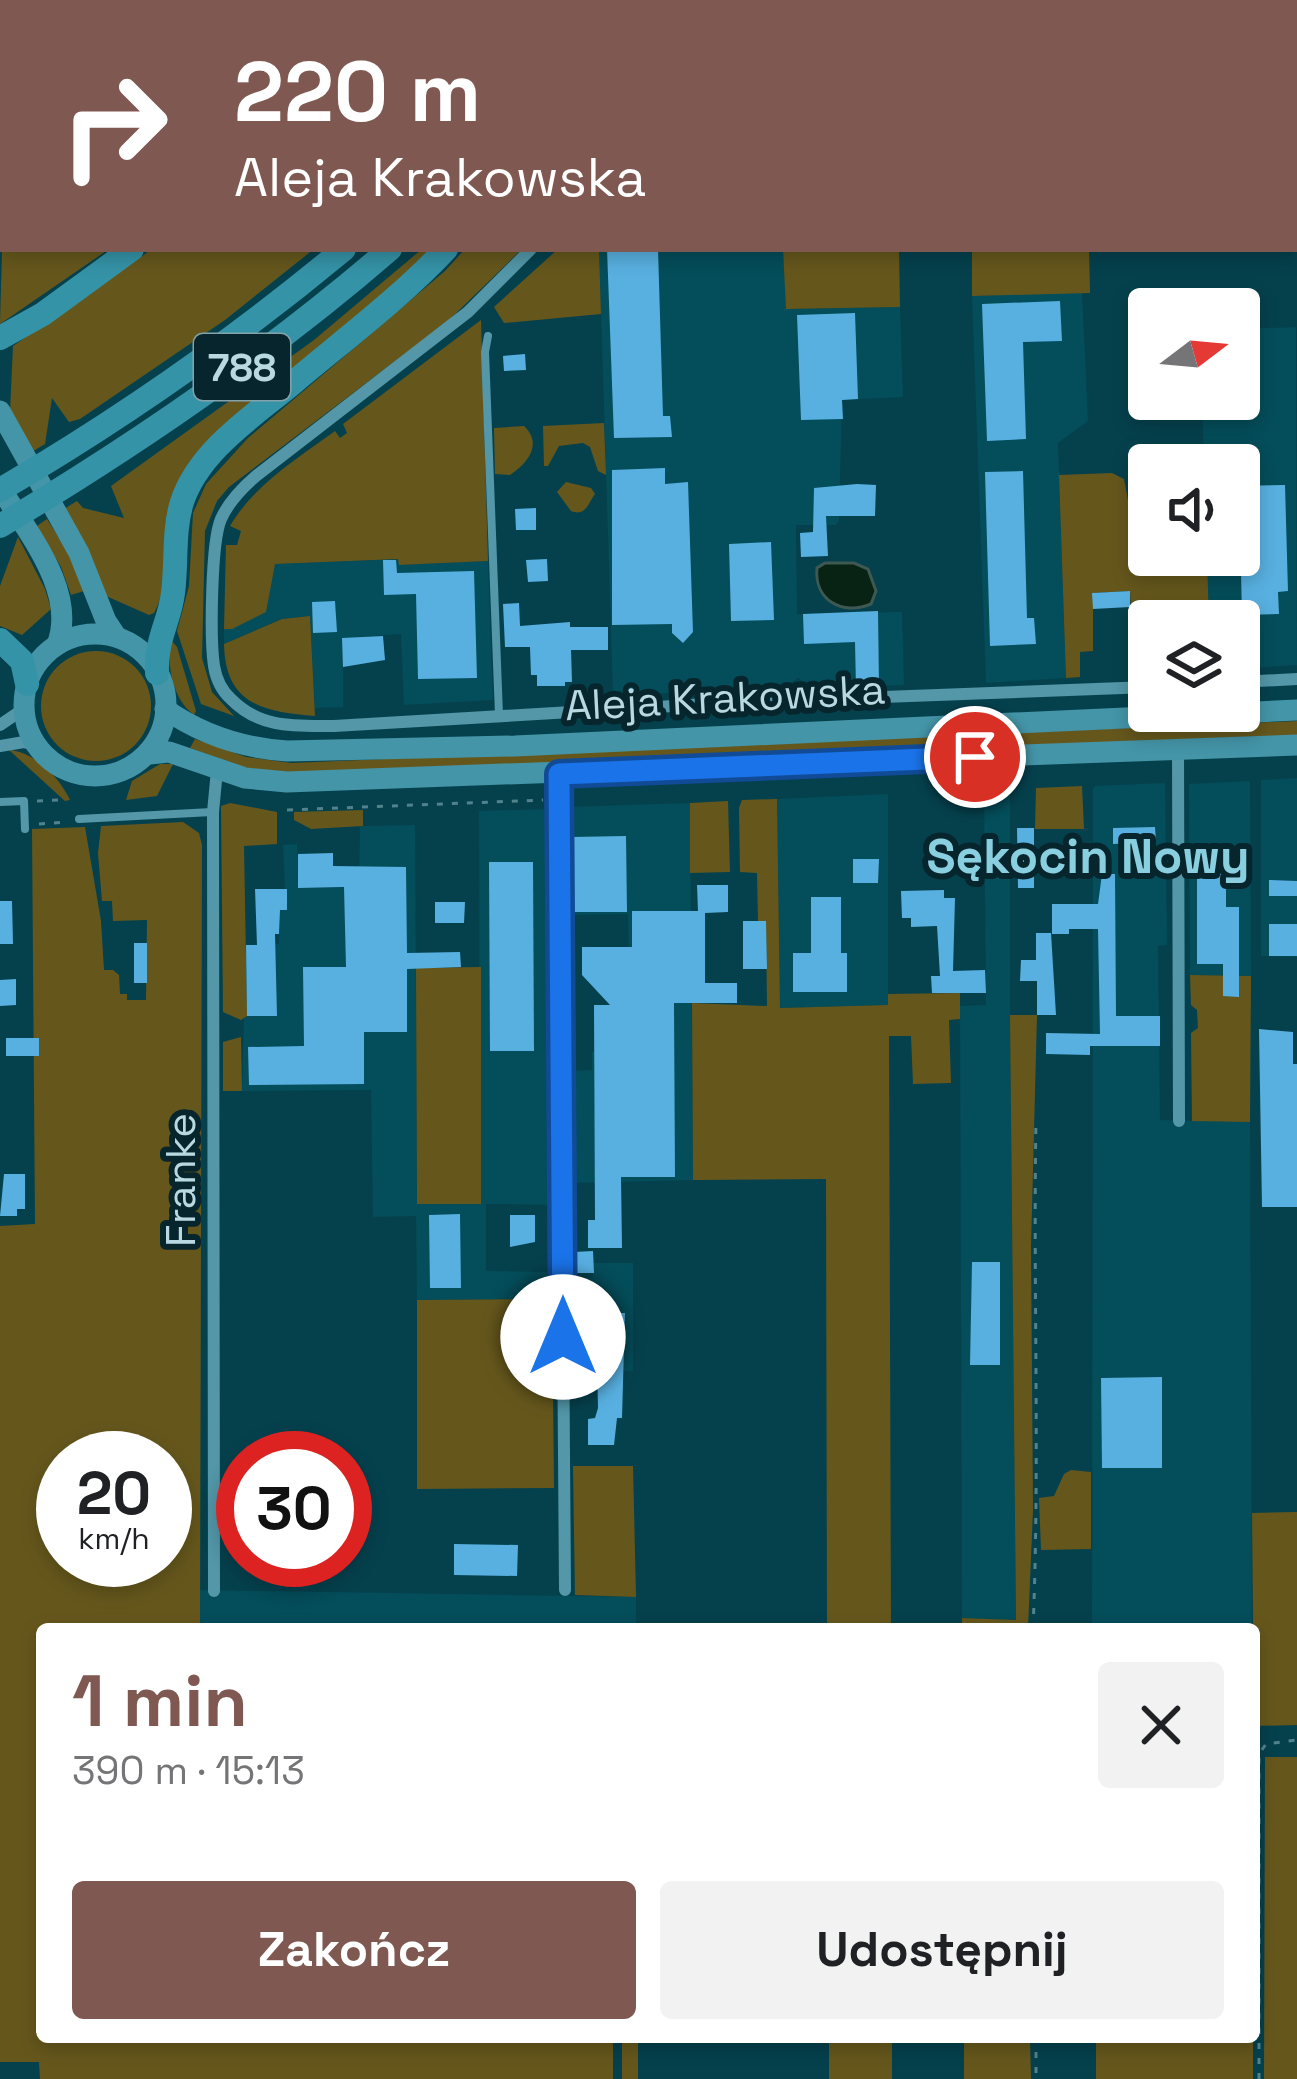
<!DOCTYPE html>
<html lang="pl">
<meta charset="utf-8">
<style>
:root{--surface:#fff;--page:#f2f2f2;--text:#202124;--muted:#757577;--accent:#7f5951}
body{margin:0;font-family:"Space Grotesk",sans-serif;background:var(--page);color:var(--text);height:100vh;display:flex;flex-direction:column;font-size:45px;white-space:nowrap}
*{box-sizing:border-box;margin:0}
p{font-size:39px;color:var(--muted)}
.icon{flex:none;width:66px;height:66px;fill:none;stroke:currentColor;stroke-width:2;stroke-linecap:round;stroke-linejoin:round}
.map{position:relative;flex:1;overflow:hidden}
.sheet{position:absolute;left:36px;top:1623px;width:1224px;height:420px;display:flex;flex-direction:column;background:var(--surface);border-radius:12px;box-shadow:0 6px 18px #0003}
.sheet>*{flex:none}
.banner{position:absolute;left:0px;top:0px;width:1299px;height:252px;box-shadow:0 6px 18px #0003;background:#7f5951;color:#fff;overflow:hidden}
.needle{width:78px;rotate:74deg}
.controls{position:absolute;left:1128px;top:288px;display:grid;gap:24px}
.controls a{display:grid;place-items:center;width:132px;height:132px;border-radius:12px;background:var(--surface);box-shadow:0 6px 18px #0003;font-size:60px}
.speed{position:absolute;left:36px;top:1431px;display:flex;gap:24px;font-size:60px;font-weight:700;text-align:center}
.speed>*{display:grid;place-content:center;width:156px;height:156px;border-radius:50%;background:var(--surface);box-shadow:0 6px 18px #0003;line-height:1}
.speed small{font-size:30px;font-weight:400}
.speed .limit{border:18px solid #d22;background:#fff;color:#111}
.pin{position:absolute;display:grid;place-items:center;width:102px;height:102px;color:#fff;margin:-51px;border:6px solid #fff;border-radius:50%;box-shadow:0 3px 12px #0007}
.me{position:absolute;width:132px;margin:-66px;rotate:0deg;stroke-linejoin:round;filter:drop-shadow(0 0 9px #0008)}
.turn{display:flex;align-items:center;gap:42px;height:252px;padding:0 36px;font-size:54px}
.turn .icon{width:156px;height:156px;stroke-width:2.5}
.turn b{display:block;font-size:84px;line-height:102px}
.round{display:grid;place-items:center;flex:none;width:126px;height:126px;border-radius:12px;background:var(--page)}
.headline{display:flex;align-items:center;justify-content:space-between;height:204px;padding:0 36px}
h1{font-size:72px;font-weight:700;line-height:90px;color:var(--accent)}
.button{display:flex;gap:24px;margin-top:auto;padding:24px 36px}
.button a{flex:1;height:138px;border-radius:12px;background:var(--accent);color:#fff;font-size:48px;font-weight:700;line-height:138px;text-align:center}
.button a+a{background:var(--page);color:var(--text)}
.map>svg:first-child{display:block}
.built{fill:#044d5a}
.green{fill:#65571c;fill-rule:evenodd}
.water{fill:#082213;stroke:#3d5951;stroke-width:3}
.building{fill:#58b0e0}
.lines{fill:none;stroke-linecap:round;stroke-linejoin:round}
.path{stroke:#52828c;stroke-width:3;stroke-dasharray:6 9;stroke-linecap:butt}
.lane{stroke:#5397a8;stroke-width:8}
.street{stroke:#5397a8;stroke-width:12}
.secondary{stroke:#4495a8;stroke-width:21}
.primary{stroke:#3593a7;stroke-width:24}
.route-casing{stroke:#114b97;stroke-width:30}
.route{stroke:#1a73e8;stroke-width:21}
.labels{text-anchor:middle;stroke-width:12;stroke-linejoin:round;paint-order:stroke}
.shield{fill:#07252c;stroke:#83a3ab;stroke-width:3}
.shield-label{font-size:39px;font-weight:bold;fill:#b8d9e1}
.street-label{font-size:42px;fill:#b8d9e1;stroke:#07252c}
.quarter-label{font-size:48px;font-weight:bold;fill:#8acfe0;stroke:#07252c}
</style>
<div class="map">
<svg width="1297" height="2079" viewBox="0 0 1297 2079">
<rect width="100%" height="100%" fill="#05414d"/>
<g class="built">
<polygon points="0,0 176,0 3,3 0,157"/>
<polygon points="770,0 963,0 963,3 767,3"/>
<polygon points="599,249 783,249 787,309 900,307 903,397 842,400 839,521 836,525 796,525 797,614 902,612 904,685 816,689 798,678 783,689 613,695"/>
<polygon points="1082,292 1088,421 1058,443 1066,678 986,683 972,296"/>
<polygon points="1296,327 1297,665 1239,669 1239,621 1209,621 1207,555 1239,555 1239,465 1204,465 1202,399 1239,399 1239,329"/>
<polygon points="399,559 400,565 488,561 493,700 404,705 401,634 357,637 343,649 343,707 315,708 310,616 281,619 224,644 224,629 233,629 269,583 275,564"/>
<polygon points="1297,778 1297,957 1261,956 1261,780"/>
<polygon points="1250,781 1251,976 1190,975 1189,784"/>
<polygon points="1165,783 1167,945 1158,946 1160,1120 1250,1122 1252,1629 1092,1629 1093,789 1095,786"/>
<polygon points="1010,789 1010,1015 1016,1621 962,1618 960,1006 986,1005 984,790"/>
<polygon points="888,794 888,1005 780,1008 777,799"/>
<polygon points="690,803 693,1180 571,1183 570,1071 592,1070 592,1052 631,1050 628,914 568,915 567,807"/>
<polygon points="549,809 551,1205 486,1204 486,1271 551,1272 552,1299 417,1300 416,1216 373,1217 371,1090 242,1091 246,945 279,944 280,910 286,910 283,845 297,844 298,881 304,888 359,887 360,826 415,825 417,1204 480,1204 479,811"/>
<polygon points="593,1263 633,1263 633,1371 572,1372 572,1278 593,1278"/>
<polygon points="200,1590 636,1597 636,1629 200,1629"/>
</g>
<g class="green">
<polygon points="176,0 453,0 455,3 175,3"/>
<polygon points="3,213 3,249 109,249 0,324"/>
<polygon points="152,249 314,249 225,320 80,419 69,422 52,398 45,444 30,453 10,412 13,346"/>
<path d="M 422,249 L 433,249 L 175,488 C 160,528 174,577 154,613 L 149,615 L 106,596 L 87,548 L 64,509 L 77,501 L 83,508 L 124,518 L 111,486 L 314,340 Z"/>
<polygon points="465,249 522,249 448,321 229,487 217,501 205,531 202,658 212,692 234,716 201,704 177,631 189,586 193,513 206,484 248,438 445,271"/>
<polygon points="558,249 599,249 601,314 504,323 494,307"/>
<polygon points="783,249 899,249 900,307 786,309"/>
<polygon points="972,249 1089,249 1090,293 972,296"/>
<path d="M 481,320 L 488,561 L 399,565 L 398,559 L 275,564 L 266,612 L 232,629 L 224,629 L 226,545 L 237,545 L 241,531 L 230,526 C 255,484 297,459 335,431 L 340,438 L 347,433 L 343,424 Z"/>
<polygon points="604,423 606,475 598,471 590,447 583,443 559,446 548,466 544,466 543,426"/>
<path d="M 524,426 C 543,444 528,463 510,475 L 495,474 L 494,428 Z"/>
<polygon points="1112,473 1124,479 1133,527 1149,527 1149,555 1207,555 1209,621 1149,621 1149,647 1133,650 1130,591 1093,593 1093,651 1080,652 1080,677 1066,678 1059,475"/>
<path d="M 566,482 L 591,488 L 595,494 C 588,503 586,517 571,511 L 557,492 Z"/>
<polygon points="47,519 69,554 84,591 71,595 61,567 37,526"/>
<polygon points="18,537 45,589 51,609 22,635 0,626 0,586"/>
<path d="M 310,616 L 315,716 C 263,712 225,704 224,644 L 282,619 Z"/>
<path d="M 170,639 L 177,647 L 196,711 L 194,715 C 172,699 167,665 170,639 Z"/>
<circle cx="96" cy="706" r="55"/>
<polygon points="1297,721 1297,735 286,773 242,767 190,748 195,739 246,757 291,763"/>
<path d="M 9,750 C 35,752 59,777 70,800 L 65,801 Z"/>
<polygon points="160,764 173,764 157,796 126,800 132,781"/>
<polygon points="1082,786 1084,829 1035,829 1036,788"/>
<polygon points="777,799 780,1008 888,1005 888,994 960,993 960,1019 949,1020 951,1083 913,1084 911,1036 889,1036 891,1629 827,1629 826,1179 693,1180 692,1003 767,1006 766,922 758,921 757,873 740,872 739,808 742,800"/>
<polygon points="728,801 730,872 690,873 690,803"/>
<polygon points="230,803 277,812 277,844 244,846 247,1016 241,1020 223,1012 221,806"/>
<polygon points="363,810 363,826 311,829 294,820 294,812"/>
<path d="M 183,822 L 199,833 L 202,845 L 200,1629 L 42,1629 L 42,2037 L 613,2037 L 613,2079 L 40,2079 L 39,2062 L 0,2062 L 0,1226 L 35,1224 L 32,829 L 85,827 L 101,921 L 104,970 L 113,970 L 119,975 L 120,994 L 127,994 L 127,1000 L 146,1000 L 147,920 L 113,921 L 112,901 L 102,901 L 98,853 L 101,826 ZM 63,1458 L 165,1458 L 165,1560 L 63,1560 Z"/>
<polygon points="481,967 481,1204 417,1204 416,968"/>
<polygon points="1190,975 1251,976 1250,1122 1192,1121 1191,1033 1198,1028 1197,1010 1191,1005"/>
<polygon points="1010,1015 1037,1015 1031,1247 1033,1510 1028,1629 962,1629 962,1618 1016,1620"/>
<polygon points="241,1037 242,1091 223,1091 223,1042"/>
<polygon points="552,1299 554,1488 417,1489 417,1300"/>
<polygon points="573,1466 633,1466 636,1597 575,1595"/>
<polygon points="1071,1470 1091,1472 1091,1549 1041,1550 1039,1498 1054,1496 1064,1474"/>
<polygon points="1297,1512 1297,1725 1254,1726 1252,1513"/>
<polygon points="1265,1757 1297,1757 1297,2079 1264,2079"/>
<rect x="622" y="2037" width="16" height="42"/>
<rect x="829" y="2037" width="63" height="42"/>
<polygon points="964,2037 1030,2037 1031,2079 964,2079"/>
<rect x="1096" y="2037" width="157" height="42"/>
</g>
<path class="water" d="M 825,563 L 854,563 L 868,569 L 876,591 L 871,604 C 842,616 814,600 817,568 Z"/>
<g class="building">
<polygon points="607,249 658,249 663,416 670,416 672,437 614,438"/>
<polygon points="1060,301 1062,341 1023,342 1026,439 987,441 982,304"/>
<polygon points="855,313 858,399 842,400 843,419 801,420 797,315"/>
<polygon points="525,354 526,370 504,371 503,356"/>
<polygon points="665,468 665,484 688,482 693,632 683,643 672,633 672,624 612,625 612,470"/>
<polygon points="1023,471 1027,618 1034,618 1036,644 990,646 985,472"/>
<polygon points="857,484 876,485 875,516 826,516 828,556 801,557 800,533 813,532 814,488"/>
<polygon points="1285,485 1288,591 1278,592 1279,614 1242,615 1239,486"/>
<polygon points="536,508 536,530 516,530 515,509"/>
<polygon points="771,542 774,620 731,621 729,544"/>
<polygon points="547,559 548,581 528,582 526,560"/>
<polygon points="383,560 396,560 397,573 474,571 477,678 418,679 416,594 384,595"/>
<polygon points="1130,591 1130,607 1093,609 1092,593"/>
<polygon points="335,601 337,632 313,633 312,602"/>
<polygon points="519,603 520,626 570,622 570,627 608,627 608,650 571,650 572,682 565,682 565,686 537,686 537,675 531,675 530,647 505,647 503,604"/>
<polygon points="878,611 879,687 856,688 855,642 804,644 803,614"/>
<polygon points="383,636 385,660 343,667 342,638"/>
<polygon points="1155,827 1156,842 1113,844 1113,828"/>
<polygon points="1017,828 1034,828 1034,888 1018,888"/>
<polygon points="626,836 627,912 572,912 571,837"/>
<polygon points="333,853 333,866 406,867 407,953 460,952 461,967 407,969 407,1032 364,1032 364,1084 249,1085 248,1047 304,1046 303,967 346,967 344,887 298,888 298,854"/>
<polygon points="1197,856 1226,856 1226,907 1239,907 1239,997 1223,996 1223,964 1197,964"/>
<polygon points="853,859 879,859 878,883 853,883"/>
<polygon points="489,862 533,862 534,1051 490,1051"/>
<polygon points="1102,874 1115,874 1116,1016 1160,1016 1160,1046 1090,1046 1090,1055 1046,1054 1046,1033 1100,1034 1098,929 1069,929 1069,934 1052,934 1052,904 1098,904"/>
<polygon points="1269,880 1297,881 1297,896 1269,896"/>
<polygon points="697,885 728,885 728,912 705,913 705,983 737,983 737,1003 674,1003 675,1177 621,1177 622,1248 588,1248 588,1220 595,1220 594,1005 610,1005 582,975 582,947 632,947 632,911 698,911"/>
<polygon points="255,889 287,889 287,910 280,910 279,934 275,934 277,1016 247,1016 246,945 257,945"/>
<polygon points="944,890 944,898 955,898 953,971 985,970 986,993 932,993 931,976 940,976 937,926 911,927 911,918 902,918 901,891"/>
<polygon points="811,897 841,897 841,953 847,953 847,992 793,992 793,953 811,953"/>
<polygon points="0,901 12,901 13,944 0,944"/>
<polygon points="435,902 465,902 464,923 435,923"/>
<polygon points="743,921 766,921 767,969 743,969"/>
<rect x="1269" y="924" width="28" height="32"/>
<polygon points="1036,933 1051,933 1056,1015 1037,1015 1037,981 1020,981 1021,960 1036,960"/>
<rect x="134" y="943" width="13" height="40"/>
<polygon points="16,979 16,1005 0,1006 0,980"/>
<polygon points="1259,1029 1293,1032 1293,1064 1297,1064 1297,1207 1262,1207"/>
<rect x="6" y="1038" width="33" height="18"/>
<polygon points="4,1174 25,1174 25,1209 17,1209 17,1216 0,1216"/>
<polygon points="460,1214 461,1288 430,1288 429,1215"/>
<polygon points="510,1215 535,1215 535,1242 510,1247"/>
<polygon points="593,1251 594,1273 574,1273 574,1252"/>
<polygon points="972,1262 1000,1262 1000,1365 970,1365"/>
<polygon points="612,1313 625,1313 622,1418 617,1418 614,1445 588,1445 588,1419 595,1418 598,1408 597,1362 588,1362 588,1334 606,1334 606,1324 612,1324"/>
<polygon points="1162,1377 1162,1468 1102,1468 1101,1378"/>
<polygon points="454,1544 518,1545 517,1576 454,1575"/>
</g>
<g class="lines">
<g class="path">
<polyline points="37,801 59,800"/>
<polyline points="287,810 543,800"/>
<polyline points="39,824 66,822"/>
<path d="M 1033,1629 C 1040,1459 1033,1290 1036,1120"/>
<polyline points="1036,2037 1036,2079"/>
<polyline points="1259,2079 1259,1754 1266,1744 1297,1740"/>
</g>
<g class="lane">
<polyline points="488,336 485,352 499,715"/>
<polyline points="0,802 24,801 25,829"/>
<polyline points="79,819 212,812"/>
</g>
<g class="street">
<polyline points="744,3 747,0"/>
<path d="M 531,249 L 468,312 L 256,476 C 242,488 229,501 221,519 C 211,542 210,639 214,666 C 216,678 222,691 231,699 C 260,729 296,726 334,726 L 724,703 L 1149,687"/>
<polyline points="1239,682 1297,679"/>
<polyline points="0,725 25,708"/>
<polyline points="0,746 24,742 38,746"/>
<polyline points="1178,749 1179,1121"/>
<polyline points="559,774 565,1590"/>
<polyline points="214,1591 213,812 217,770"/>
</g>
<g class="secondary">
<polyline points="488,3 493,0"/>
<polyline points="0,196 3,196"/>
<polyline points="0,411 79,553 106,621 116,636"/>
<path d="M 0,487 C 26,531 78,591 57,645"/>
<circle cx="95" cy="705" r="71"/>
<path d="M 165,709 C 202,735 243,748 287,751 L 515,746 L 1297,710"/>
<polyline points="149,754 169,752 245,778 287,782 1297,745"/>
</g>
<g class="primary">
<polyline points="591,3 594,0"/>
<polyline points="651,3 653,0"/>
<polyline points="0,338 43,314 132,249"/>
<path d="M 0,490 C 121,419 236,339 344,249"/>
<path d="M 0,526 C 137,444 269,354 390,249"/>
<polyline points="0,640 22,661 27,684"/>
<path d="M 157,673 C 156,637 169,624 173,593 C 177,563 173,531 182,502 C 199,450 255,415 294,382 C 345,339 400,298 446,249"/>
</g>
</g>
<g class="lines">
<defs>
<polyline id="route" points="563,1337 559,774 975,757"/>
</defs>
<use href="#route" class="route-casing"/>
<use href="#route" class="route"/>
</g>
<g class="labels">
<rect class="shield" x="194" y="334" width="96" height="66" rx="9"/>
<g class="shield-label">
<text x="242" y="381">788</text>
</g>
<g class="street-label">
<text transform="translate(725 697) rotate(-3)" y="15">Aleja Krakowska</text>
<text transform="translate(180 1180) rotate(-90)" y="15">Franke</text>
</g>
<g class="quarter-label">
<text x="1088" y="873">Sękocin Nowy</text>
</g>
</g>
</svg>
<div class="controls">
<a><svg class="needle" viewBox="-14 -14 28 28"><path d="M0-13l5 13h-10z" fill="#e53935"/><path d="M0 13l5-13h-10z" fill="#757577"/></svg></a>
<a><svg class="icon" aria-label="sound" viewBox="0 0 24 24"><path d="M4 9h4l5-4v14l-5-4H4zM17 9q2 3 0 6"/></svg></a>
<a><svg class="icon" aria-label="layers" viewBox="0 0 24 24"><path d="M12 4l9 5-9 5-9-5zM3 14l9 5 9-5"/></svg></a>
</div>
<div class="speed"><div>20<small>km/h</small></div><div class="limit">30</div></div>
<div class="pin" style="left:975px;top:757px;background:#d93025"><svg class="icon" aria-label="arrive" viewBox="0 0 24 24"><path d="M6 21V4h12l-3 4 3 4H6"/></svg></div>
<svg class="me" style="left:563px;top:1337px" viewBox="-20 -20 40 40"><circle r="19" fill="#fff"/><path d="M0-13L10 11 0 6-10 11z" fill="#1a73e8"/></svg>
<div class="banner">
<div class="turn"><svg class="icon" aria-label="right" viewBox="0 0 24 24"><path d="M7 20v-9h11M14 6l5 5-5 5"/></svg><div><b>220 m</b>Aleja Krakowska</div></div>
</div>
<section class="sheet">
<div class="headline"><div><h1>1 min</h1><p>390 m · 15:13</p></div><a class="round"><svg class="icon" aria-label="close" viewBox="0 0 24 24"><path d="M6 6l12 12M18 6L6 18"/></svg></a></div>
<div class="button"><a>Zakończ</a><a>Udostępnij</a></div>
</section>
</div>
